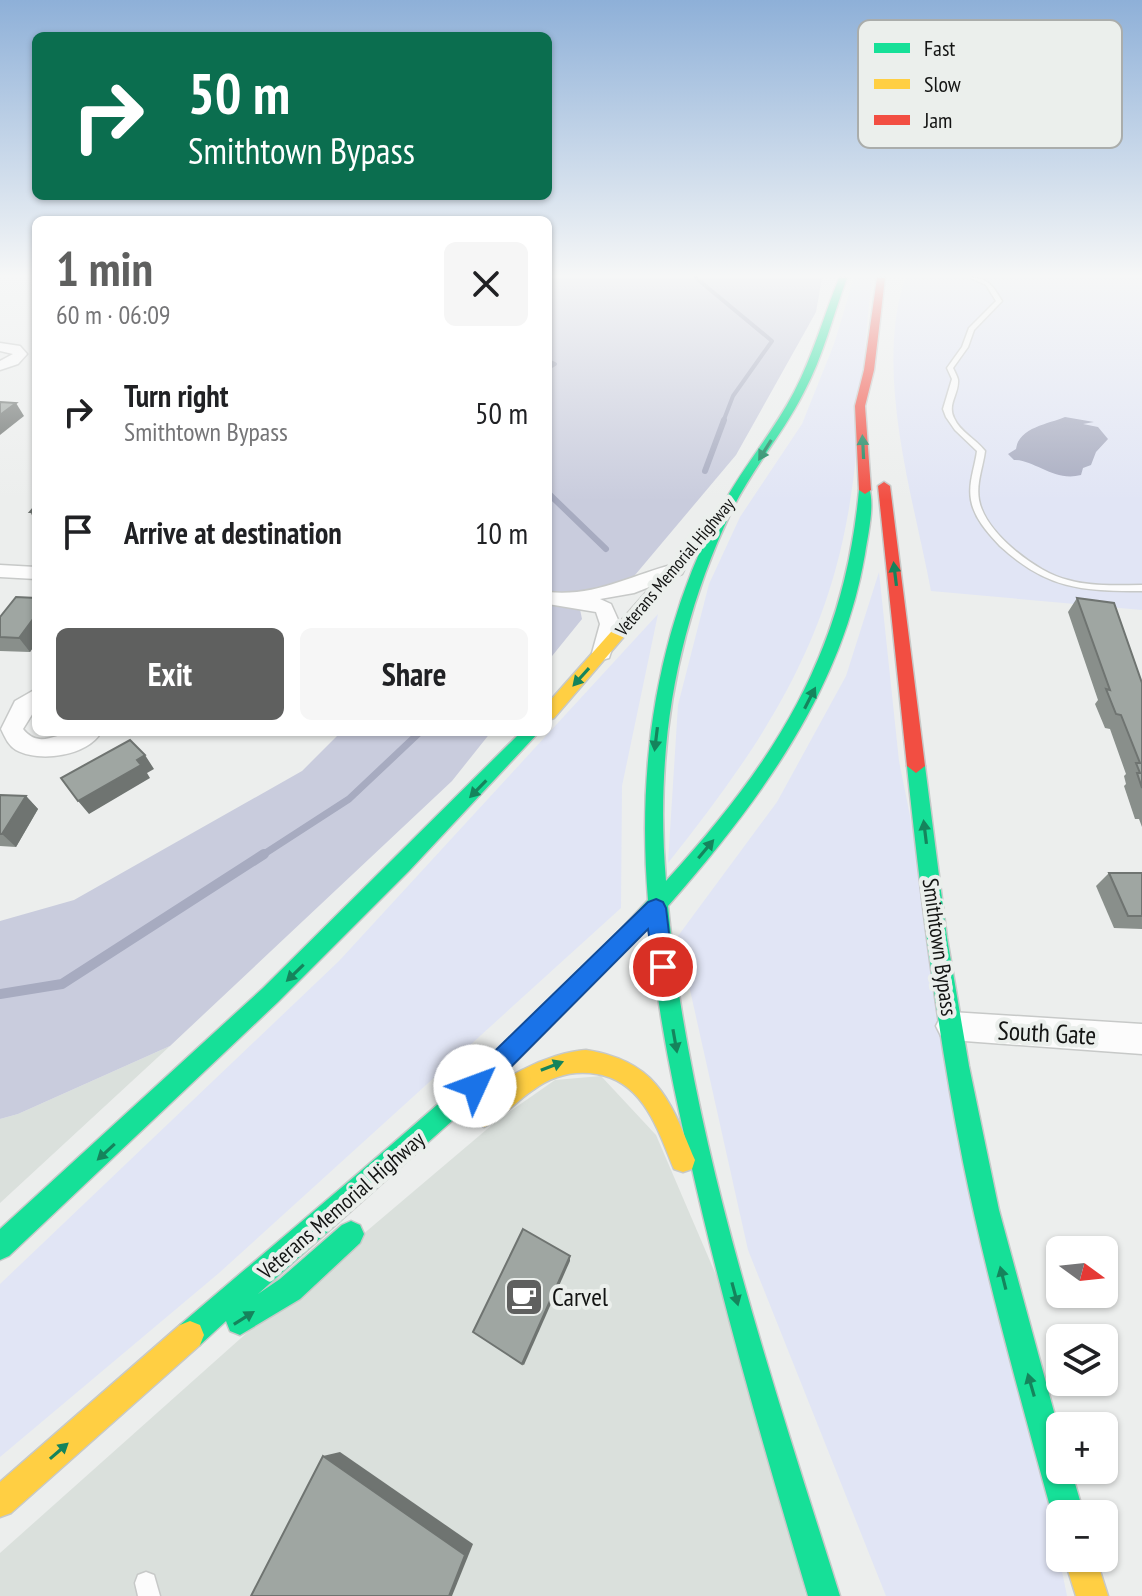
<!DOCTYPE html>
<meta charset="utf-8">
<style>
:root{--surface:#fff;--page:#f6f6f6;--text:#202124;--muted:#757577;--accent:#5f605f}
body{margin:0;font-family:"PT Sans Narrow",sans-serif;background:var(--page);color:var(--text);height:100vh;display:flex;flex-direction:column;font-size:30px;white-space:nowrap}
*{box-sizing:border-box;margin:0}
p{font-size:26px;color:var(--muted)}
.icon{flex:none;width:44px;height:44px;fill:none;stroke:currentColor;stroke-width:2;stroke-linecap:round;stroke-linejoin:round}
.map{position:relative;flex:1;overflow:hidden}
.details{position:absolute;left:32px;top:216px;width:520px;height:520px;display:flex;flex-direction:column;background:var(--surface);border-radius:12px;box-shadow:0 2px 6px #0004}
.details>*{flex:none}
.hud{position:absolute;left:32px;top:32px;width:520px;height:168px;border-radius:12px;box-shadow:0 2px 6px #0004;background:#0b6e4f;color:#fff;overflow:hidden}
.needle{width:52px;rotate:105deg}
.buttons{position:absolute;left:1046px;top:1236px;display:grid;gap:16px}
.buttons a{display:grid;place-items:center;width:72px;height:72px;border-radius:12px;background:var(--surface);box-shadow:0 2px 6px #0004;font-size:40px}
.pin{position:absolute;display:grid;place-items:center;width:68px;height:68px;color:#fff;margin:-34px;border:4px solid #fff;border-radius:50%;box-shadow:0 2px 8px #0007}
.me{position:absolute;width:88px;margin:-44px;rotate:47deg;stroke-linejoin:round;filter:drop-shadow(0 0 6px #0008)}
.turn{display:flex;align-items:center;gap:28px;height:168px;padding:0 24px;font-size:36px}
.turn .icon{width:104px;height:104px;stroke-width:2.5}
.turn b{display:block;font-size:56px;line-height:68px}
.round{display:grid;place-items:center;flex:none;width:84px;height:84px;border-radius:12px;background:var(--page)}
.overview{display:flex;align-items:center;justify-content:space-between;height:136px;padding:0 24px}
h1{font-size:48px;font-weight:700;line-height:60px;color:var(--accent)}
.button{display:flex;gap:16px;margin-top:auto;padding:16px 24px}
.button a{flex:1;height:92px;border-radius:12px;background:var(--accent);color:#fff;font-size:32px;font-weight:700;line-height:92px;text-align:center}
.button a+a{background:var(--page);color:var(--text)}
ul{padding:0;list-style:none}
li{display:flex;align-items:center;gap:24px;height:120px;padding:0 24px}
li div{flex:1}
li b{display:block;font-size:30px}
li em{font-style:normal}
.map>svg:first-child{display:block}
.built{fill:#dae0dc}
.green{fill:#e1e5f5}
.forest{fill:#c9ccdd}
.water{fill:#a7abc0}
.lines{fill:none;stroke-linecap:round;stroke-linejoin:round}
.stream-far3{stroke:#a7abc0;stroke-width:4}
.stream-far2{stroke:#a7abc0;stroke-width:6}
.stream-far1{stroke:#a7abc0;stroke-width:7}
.stream{stroke:#a7abc0;stroke-width:10}
.lane-casing{stroke:#c7c9c8;stroke-width:3}
.street-casing{stroke:#c7c9c8;stroke-width:3}
.fast-casing{stroke:#c7c9c8;stroke-width:3}
.slow-casing{stroke:#c7c9c8;stroke-width:3}
.jam-casing{stroke:#c7c9c8;stroke-width:3}
.lane{fill:#fcfcfc;fill-rule:evenodd}
.street{fill:#fcfcfc;fill-rule:evenodd}
.fast{fill:#16e098;fill-rule:evenodd}
.slow{fill:#ffcf43;fill-rule:evenodd}
.jam{fill:#f24e42;fill-rule:evenodd}
.wall{fill:#898f8b}
.shaded-wall{fill:#6f7471}
.building{fill:#9fa6a2;stroke:#6f7471;stroke-width:2}
.oneway{fill:#15845c}
.route{fill:#1a73e8;stroke:#114b97;stroke-width:2}
.labels{text-anchor:middle;stroke-width:8;stroke-linejoin:round;paint-order:stroke}
.far-street-label{font-size:18px;fill:#131413;stroke:#ebefec}
.street-label{font-size:22px;fill:#131413;stroke:#ebefec}
.near-street-label{font-size:26px;fill:#131413;stroke:#ebefec}
.near-poi-label{font-size:26px;fill:#131413;stroke:#ebefec;text-anchor:start}
.key{fill:#ebefec;stroke:#aaadab;stroke-width:2}
.key-label{font-size:22px;fill:#131413}
</style>
<div class="map">
<svg width="1142" height="1596" viewBox="0 0 1142 1596">
<rect width="100%" height="100%" fill="#eceeed"/>
<g class="built">
<polygon points="170,1046 0,1203 0,1119 18,1114"/>
<polygon points="601,1076 656,1135 737,1324 806,1596 0,1596 0,1553 250,1330 499,1119 555,1080"/>
</g>
<g class="green">
<path d="M 854,278 L 872,278 C 861,364 862,454 843,539 C 815,668 748,762 668,863 L 678,705 L 709,584 L 740,517 L 802,424 L 834,344 Z"/>
<path d="M 905,278 L 1142,278 L 1142,610 L 931,591 C 913,495 874,374 905,278 Z"/>
<polygon points="879,572 899,761 1067,1596 886,1596 748,1250 678,936 777,802 846,676"/>
<polygon points="658,614 622,786 621,908 219,1273 0,1457 0,1284 339,961"/>
</g>
<g class="forest">
<polygon points="548,278 822,278 816,312 736,455 630,581 577,595 582,619 548,661"/>
<polygon points="341,732 491,732 452,781 170,1046 18,1114 0,1119 0,921 74,900 302,771"/>
</g>
<path class="water" d="M 1065,417 L 1094,422 L 1083,424 L 1098,427 L 1108,439 L 1096,452 L 1091,465 L 1083,468 L 1081,475 C 1054,482 1035,460 1014,460 L 1008,454 L 1016,449 C 1019,427 1049,424 1065,417 Z"/>
<g class="lines">
<g class="stream-far3">
<polyline points="696,278 772,341 733,396 723,422"/>
<polyline points="548,361 555,364 548,368"/>
</g>
<g class="stream-far2">
<polyline points="705,471 724,420"/>
<polyline points="548,493 606,549"/>
</g>
<polyline class="stream-far1" points="261,856 349,799 420,732"/>
<polyline class="stream" points="0,994 62,984 264,854"/>
<defs>
<g id="lane">
<path d="M 971,278 C 988,277 994,288 1002,301 L 974,330 L 968,347 L 953,368 C 954,370 958,378 958,380 C 959,394 947,404 954,418 C 960,432 976,439 985,451 C 983,467 976,483 979,500 C 985,533 1037,573 1068,580 C 1092,587 1118,585 1142,585 L 1142,591 C 1081,591 1047,589 1000,546 C 988,533 974,518 971,500 C 968,483 975,467 977,451 L 955,430 L 946,417 L 943,409 L 952,379 L 947,368 L 962,347 L 969,328 L 996,301 L 986,285 Z"/>
<polygon points="146,1572 154,1575 160,1596 138,1596 135,1583 138,1575"/>
</g>
<g id="street">
<polygon points="0,343 20,346 27,354 18,364 0,370 0,361 13,354 0,351"/>
<path d="M 675,564 L 682,566 L 684,570 L 682,574 L 634,593 L 600,599 L 611,604 L 620,624 L 609,658 L 602,660 L 592,653 L 600,624 L 596,612 L 548,604 L 548,592 C 596,597 631,575 675,564 Z"/>
<polygon points="0,565 36,567 36,579 0,577"/>
<path d="M 36,689 L 36,708 L 23,729 C 38,748 54,735 73,732 C 82,730 92,732 101,732 C 88,756 39,763 16,750 C 8,745 5,737 1,729 L 15,701 Z"/>
<polygon points="951,1012 1142,1024 1142,1054 951,1040 941,1036 936,1026 941,1016"/>
</g>
<g id="fast">
<path d="M 839,278 L 847,278 C 833,315 823,357 804,392 C 783,434 751,470 731,512 C 675,630 655,751 666,881 C 775,761 844,655 859,490 L 869,487 C 875,506 868,534 865,554 C 842,691 758,803 668,906 C 690,1138 770,1374 840,1596 L 808,1596 C 765,1452 723,1307 690,1160 C 672,1083 656,1005 650,926 L 499,1079 L 258,1294 L 280,1279 L 342,1225 L 351,1221 L 360,1225 L 364,1234 L 360,1243 L 300,1299 L 240,1335 L 230,1331 L 226,1321 L 200,1345 L 190,1349 L 180,1345 L 176,1335 L 180,1325 C 339,1188 506,1056 648,900 C 637,765 656,631 720,510 C 741,469 773,433 794,392 C 813,356 824,315 839,278 Z"/>
<polygon points="521,732 539,732 409,871 278,1002 9,1256 0,1260 0,1229 263,988"/>
<path d="M 916,759 L 925,766 L 947,938 L 969,1066 L 999,1210 L 1060,1434 L 1060,1470 L 1071,1470 L 1084,1514 L 1060,1514 L 1060,1526 L 1052,1514 C 1020,1397 987,1280 963,1162 C 937,1031 921,899 907,766 Z"/>
</g>
<g id="slow">
<polygon points="720,509 731,512 554,718 548,720 548,703"/>
<path d="M 586,1050 C 657,1061 670,1100 695,1160 L 692,1169 L 683,1172 L 674,1169 C 658,1130 644,1082 597,1074 C 573,1070 552,1076 533,1090 C 516,1101 502,1119 484,1127 L 476,1123 L 472,1115 C 486,1081 551,1052 586,1050 Z"/>
<polygon points="190,1321 200,1325 204,1335 200,1345 11,1513 0,1517 0,1482 180,1325"/>
<polygon points="1064,1558 1096,1558 1108,1596 1076,1596"/>
</g>
<g id="jam">
<polygon points="877,278 885,278 874,370 865,406 871,490 865,494 859,490 855,406 864,370"/>
<polygon points="884,482 890,486 925,766 916,773 907,766 878,486"/>
</g>
</defs>
<use href="#lane" class="lane-casing"/>
<use href="#street" class="street-casing"/>
<use href="#fast" class="fast-casing"/>
<use href="#slow" class="slow-casing"/>
<use href="#jam" class="jam-casing"/>
<use href="#lane" class="lane"/>
<use href="#street" class="street"/>
<use href="#fast" class="fast"/>
<use href="#slow" class="slow"/>
<use href="#jam" class="jam"/>
</g>
<g class="wall">
<polygon points="36,505 36,522 30,512"/>
<polygon points="36,598 36,643 30,652 0,651 0,617"/>
<polygon points="1077,598 1142,683 1142,827 1139,819 1135,819 1124,786 1126,784 1124,776 1126,774 1110,729 1105,728 1095,704 1098,700 1068,612"/>
<polygon points="0,795 26,796 38,809 16,847 0,846"/>
<polygon points="1109,873 1142,873 1142,929 1114,928 1096,886"/>
</g>
<g class="shaded-wall">
<polygon points="16,403 24,416 0,435 0,415"/>
<polygon points="36,615 36,643 30,652 19,638"/>
<polygon points="145,755 154,769 147,773 150,778 89,814 78,801"/>
<polygon points="26,796 38,809 16,847 2,834"/>
<polygon points="570,1256 570,1261 524,1365 522,1364"/>
<polygon points="340,1452 473,1544 452,1596 449,1596 323,1456"/>
</g>
<g class="building">
<polygon points="0,402 16,403 0,415"/>
<polygon points="36,505 36,512 30,512"/>
<polygon points="16,597 36,598 36,615 19,638 0,637 0,617"/>
<polygon points="1077,598 1114,603 1142,683 1142,788 1137,773 1140,773 1136,763 1140,763 1121,715 1116,714 1106,689 1110,690"/>
<polygon points="130,740 145,755 137,760 141,765 78,801 61,778"/>
<polygon points="0,795 26,796 2,834 0,834"/>
<polygon points="1109,873 1142,873 1142,916 1128,916"/>
<polygon points="523,1229 570,1256 522,1364 473,1332"/>
<polygon points="323,1456 465,1555 449,1596 251,1596"/>
</g>
<defs><path id="oneway-solid" d="M-6-.8H1V-3.2L6.5 0L1 3.2V.8H-6Z" transform="scale(2)"/></defs>
<g class="oneway">
<use href="#oneway-solid" transform="translate(863 447) rotate(-93)"/>
<use href="#oneway-solid" transform="translate(765 450) rotate(122)"/>
<use href="#oneway-solid" transform="translate(895 574) rotate(-97)"/>
<use href="#oneway-solid" transform="translate(581 677) rotate(132)"/>
<use href="#oneway-solid" transform="translate(810 698) rotate(-63)"/>
<use href="#oneway-solid" transform="translate(656 739) rotate(97)"/>
<use href="#oneway-solid" transform="translate(478 789) rotate(134)"/>
<use href="#oneway-solid" transform="translate(925 832) rotate(-97)"/>
<use href="#oneway-solid" transform="translate(706 849) rotate(-50)"/>
<use href="#oneway-solid" transform="translate(295 973) rotate(136)"/>
<use href="#oneway-solid" transform="translate(675 1041) rotate(80)"/>
<use href="#oneway-solid" transform="translate(552 1066) rotate(-21)"/>
<use href="#oneway-solid" transform="translate(106 1152) rotate(137)"/>
<use href="#oneway-solid" transform="translate(1003 1278) rotate(-104)"/>
<use href="#oneway-solid" transform="translate(735 1294) rotate(75)"/>
<use href="#oneway-solid" transform="translate(244 1318) rotate(-32)"/>
<use href="#oneway-solid" transform="translate(1031 1385) rotate(-106)"/>
<use href="#oneway-solid" transform="translate(59 1451) rotate(-41)"/>
</g>
<linearGradient id="sky" x2="0" y2="1"><stop stop-color="#8eb0d8"/><stop offset="0.55" stop-color="#f6f7f7"/><stop offset="1" stop-color="#f6f7f7" stop-opacity="0"/></linearGradient>
<rect width="1142" height="501" fill="url(#sky)"/>
<polygon class="route" points="656,899 663,902 666,908 673,967 670,974 663,977 655,974 648,929 483,1095 475,1098 467,1095 463,1086 467,1078 648,902"/>
<defs>
<symbol id="cafe-square" viewBox="-11 -11 22 22"><rect x="-9" y="-9" width="18" height="18" rx="4" fill="#5f605f" stroke="#ebefec"/><path d="M-5.5-4.5H6V0H3Q3 3.5 0 3.5H-2.5Q-5.5 3.5-5.5 0ZM3-3.2v2h1.7v-2ZM-6 4.5H4V6H-6Z" fill="#fff"/></symbol>
</defs>
<g fill-rule="evenodd">
<use href="#cafe-square" x="502" y="1275" width="44" height="44"/>
</g>
<g class="labels">
<g class="far-street-label">
<text transform="translate(675 567) rotate(-50)" y="6">Veterans Memorial Highway</text>
</g>
<g class="street-label">
<text transform="translate(940 947) rotate(82)" y="8">Smithtown Bypass</text>
<text transform="translate(341 1205) rotate(-41)" y="8">Veterans Memorial Highway</text>
</g>
<g class="near-street-label">
<text transform="translate(1047 1033) rotate(3)" y="9">South Gate</text>
</g>
<g class="near-poi-label">
<text x="552" y="1306">Carvel</text>
</g>
</g>
<rect x="858" y="20" width="264" height="128" rx="12" class="key"/>
<rect x="874" y="43" width="36" height="10" fill="#16e098"/>
<rect x="874" y="79" width="36" height="10" fill="#ffcf43"/>
<rect x="874" y="115" width="36" height="10" fill="#f24e42"/>
<g class="key-label">
<text x="924" y="56">Fast</text>
<text x="924" y="92">Slow</text>
<text x="924" y="128">Jam</text>
</g>
</svg>
<div class="buttons">
<a><svg class="needle" viewBox="-14 -14 28 28"><path d="M0-13l5 13h-10z" fill="#e53935"/><path d="M0 13l5-13h-10z" fill="#757577"/></svg></a>
<a><svg class="icon" aria-label="layers" viewBox="0 0 24 24"><path d="M12 4l9 5-9 5-9-5zM3 14l9 5 9-5"/></svg></a>
<a>+</a>
<a>−</a>
</div>
<div class="pin" style="left:663px;top:967px;background:#d93025"><svg class="icon" aria-label="arrive" viewBox="0 0 24 24"><path d="M6 21V4h12l-3 4 3 4H6"/></svg></div>
<svg class="me" style="left:475px;top:1086px" viewBox="-20 -20 40 40"><circle r="19" fill="#fff"/><path d="M0-13L10 11 0 6-10 11z" fill="#1a73e8"/></svg>
<div class="hud">
<div class="turn"><svg class="icon" aria-label="right" viewBox="0 0 24 24"><path d="M7 20v-9h11M14 6l5 5-5 5"/></svg><div><b>50 m</b>Smithtown Bypass</div></div>
</div>
<section class="details">
<div class="overview"><div><h1>1 min</h1><p>60 m · 06:09</p></div><a class="round"><svg class="icon" aria-label="close" viewBox="0 0 24 24"><path d="M6 6l12 12M18 6L6 18"/></svg></a></div>
<ul>
<li><svg class="icon" aria-label="right" viewBox="0 0 24 24"><path d="M7 20v-9h11M14 6l5 5-5 5"/></svg><div><b>Turn right</b><p>Smithtown Bypass</p></div><em>50 m</em></li>
<li><svg class="icon" aria-label="arrive" viewBox="0 0 24 24"><path d="M6 21V4h12l-3 4 3 4H6"/></svg><div><b>Arrive at destination</b></div><em>10 m</em></li>
</ul>
<div class="button"><a>Exit</a><a>Share</a></div>
</section>
</div>
